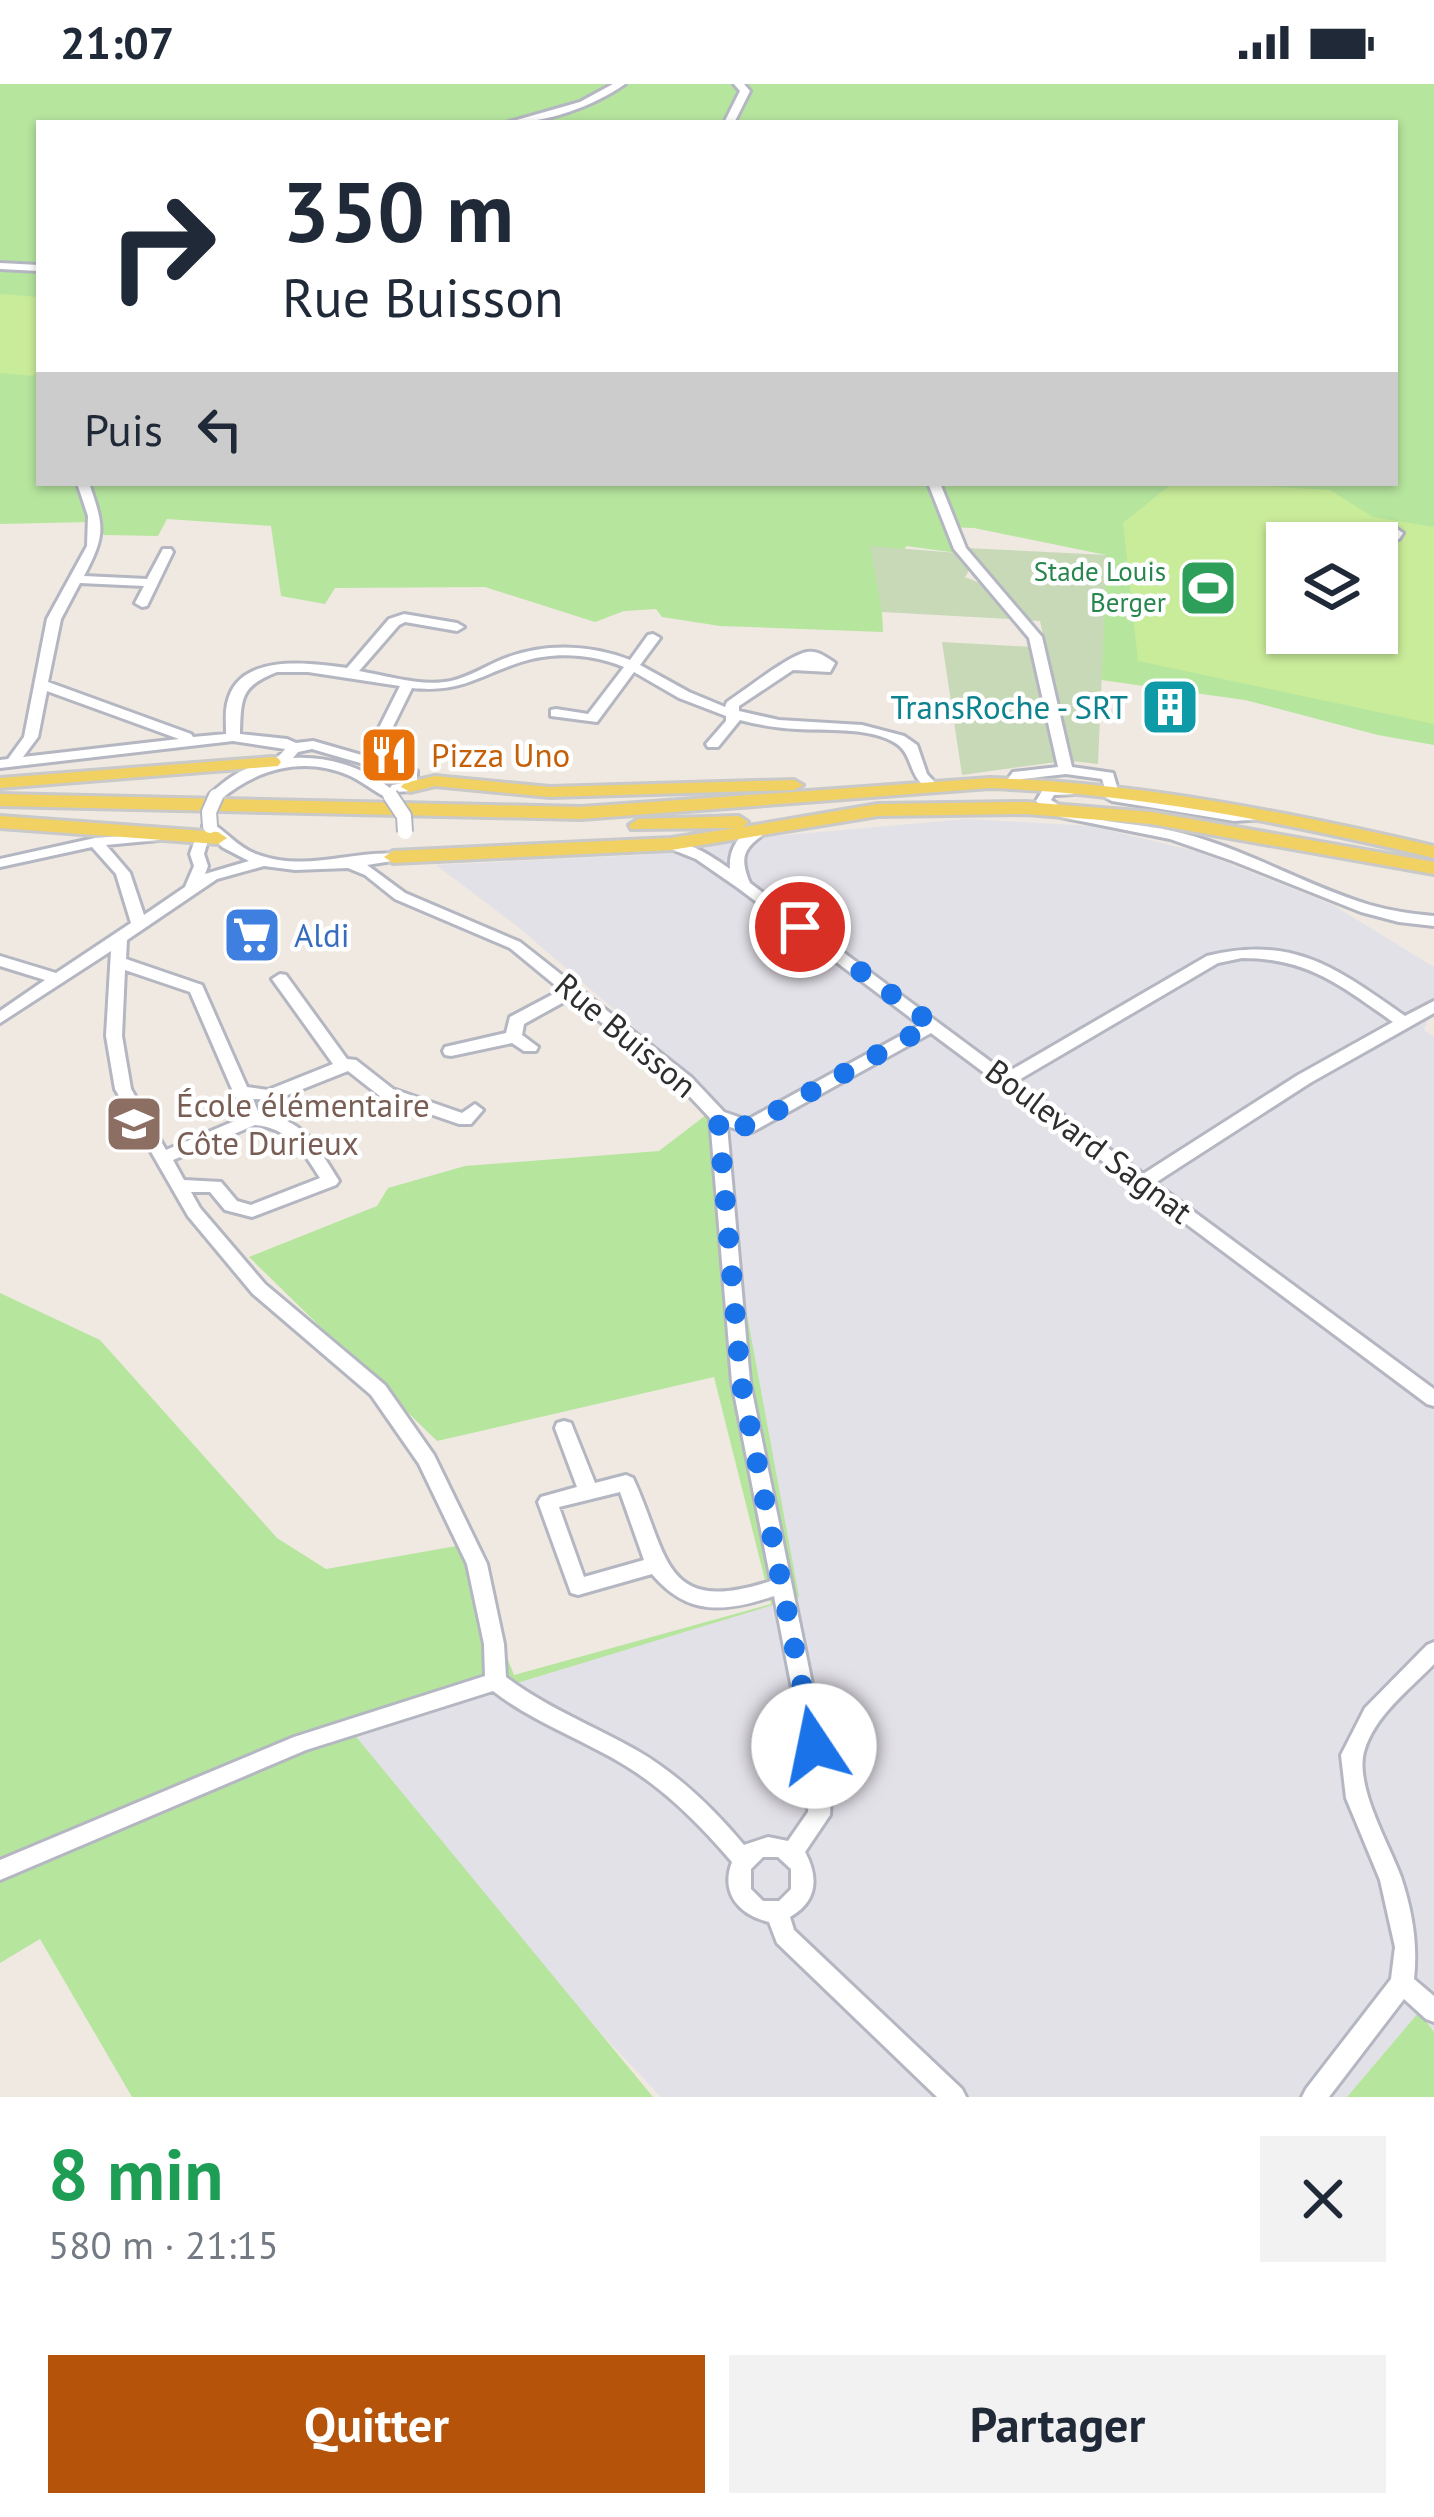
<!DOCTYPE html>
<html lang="fr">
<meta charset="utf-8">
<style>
:root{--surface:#fff;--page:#f2f2f3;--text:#1f2937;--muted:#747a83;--accent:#b45309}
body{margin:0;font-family:"PT Sans",sans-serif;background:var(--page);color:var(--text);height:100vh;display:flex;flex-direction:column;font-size:45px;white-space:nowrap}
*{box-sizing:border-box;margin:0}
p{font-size:39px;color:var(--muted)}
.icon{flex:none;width:66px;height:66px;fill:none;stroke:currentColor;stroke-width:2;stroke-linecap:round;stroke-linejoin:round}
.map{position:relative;height:2013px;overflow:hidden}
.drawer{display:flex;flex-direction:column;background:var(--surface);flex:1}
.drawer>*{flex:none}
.top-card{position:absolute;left:36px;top:36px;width:1362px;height:366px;border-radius:0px;box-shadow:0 3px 9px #0004;background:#fff;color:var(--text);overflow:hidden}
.controls{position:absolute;left:1266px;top:438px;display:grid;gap:24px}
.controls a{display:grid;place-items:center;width:132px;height:132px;border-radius:0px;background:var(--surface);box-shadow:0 3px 9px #0004;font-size:60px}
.pin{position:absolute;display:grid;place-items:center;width:102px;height:102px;color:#fff;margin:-51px;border:6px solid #fff;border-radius:50%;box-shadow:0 3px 12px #0007}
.me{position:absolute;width:132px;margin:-66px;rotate:349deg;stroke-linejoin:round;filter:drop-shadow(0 0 9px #0008)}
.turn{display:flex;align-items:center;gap:42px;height:252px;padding:0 48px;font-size:54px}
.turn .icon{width:156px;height:156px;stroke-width:2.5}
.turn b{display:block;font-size:84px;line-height:102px}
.then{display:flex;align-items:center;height:114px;padding:0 48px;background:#0003;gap:24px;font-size:45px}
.round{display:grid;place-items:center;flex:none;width:126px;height:126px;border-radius:0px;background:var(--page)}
.head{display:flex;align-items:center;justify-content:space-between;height:204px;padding:0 48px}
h1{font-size:72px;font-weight:600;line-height:90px;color:#1e9e55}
.action{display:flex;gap:24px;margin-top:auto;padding:24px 48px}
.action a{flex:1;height:138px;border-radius:0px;background:var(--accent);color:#fff;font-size:48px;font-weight:600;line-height:138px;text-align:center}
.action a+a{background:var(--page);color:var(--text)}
.status{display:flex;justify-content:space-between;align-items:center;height:84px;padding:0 60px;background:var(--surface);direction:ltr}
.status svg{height:33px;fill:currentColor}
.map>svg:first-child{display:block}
.industrial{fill:#e3e1e8}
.green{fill:#b6e59e;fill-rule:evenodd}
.cemetery{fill:#c8d9b8}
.pitch{fill:#c9ec9a;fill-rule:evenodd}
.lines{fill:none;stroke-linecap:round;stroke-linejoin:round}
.minor-casing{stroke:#b4b7c1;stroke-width:6}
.major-casing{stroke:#c9c9c9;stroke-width:6}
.minor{fill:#fff;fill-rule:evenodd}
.major{fill:#f2d163;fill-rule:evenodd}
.minor-bridge-casing{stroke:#b4b7c1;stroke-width:18;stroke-linecap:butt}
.minor-bridge{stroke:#fff;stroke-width:14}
.route{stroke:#1a73e8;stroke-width:21;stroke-dasharray:0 37.8}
.labels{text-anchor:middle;stroke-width:9;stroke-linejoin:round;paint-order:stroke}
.far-leisure-label{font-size:27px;fill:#27864d;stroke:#fff;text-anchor:end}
.culture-label{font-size:33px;fill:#0d838f;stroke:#fff;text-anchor:end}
.food-label{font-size:33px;fill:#c56008;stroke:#fff;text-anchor:start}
.shop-label{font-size:33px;fill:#366cbe;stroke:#fff;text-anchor:start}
.street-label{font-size:33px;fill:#2e2e2e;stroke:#fff}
.education-label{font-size:33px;fill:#785e54;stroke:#fff;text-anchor:start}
</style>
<div class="status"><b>21:07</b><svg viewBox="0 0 49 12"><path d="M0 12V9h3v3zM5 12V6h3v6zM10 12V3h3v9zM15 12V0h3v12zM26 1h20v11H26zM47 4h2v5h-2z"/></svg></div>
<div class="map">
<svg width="1434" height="2013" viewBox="0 0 1434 2013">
<rect width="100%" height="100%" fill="#efe9e1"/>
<polygon class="industrial" points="967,735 1091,742 1199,768 1333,821 1434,883 1434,918 1424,946 1434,953 1434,1948 1419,1928 1347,2013 661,2013 584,1931 352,1648 798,1512 716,1063 706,1031 631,940 517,842 436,781 643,771 775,752"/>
<g class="green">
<path d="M 0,0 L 1434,0 L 1434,661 L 1378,651 L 1245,616 L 1101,596 L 1106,471 L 974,444 L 944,443 L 958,469 L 906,462 L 882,528 L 883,548 L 720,542 L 662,533 L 656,525 L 624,527 L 595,538 L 485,503 L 335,504 L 325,520 L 281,512 L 271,442 L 167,435 L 158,452 L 104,451 L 91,438 L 0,440 ZM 39,39 L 1395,39 L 1395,399 L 39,399 ZM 1287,459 L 1377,459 L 1377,549 L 1287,549 Z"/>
<polygon points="706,1031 716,1062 799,1513 353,1649 653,2013 132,2013 40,1855 0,1879 0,1209 100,1256 277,1454 326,1485 462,1461 514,1591 771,1520 714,1293 437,1357 249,1173 377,1122 388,1104 465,1082 659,1067"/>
<polygon points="1419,1928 1434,1948 1434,2013 1347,2013"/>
</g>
<g class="cemetery">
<polygon points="870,462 958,469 970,485 965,493 982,500 1010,535 882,528"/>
<polygon points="965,464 1107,471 1098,680 1071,677 1040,537 1022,536"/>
<polygon points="942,558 1032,563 1057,678 962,691"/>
</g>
<g class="pitch">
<polygon points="0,210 39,213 39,286 33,292 0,289"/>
<path d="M 1207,399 L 1330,406 L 1373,433 L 1434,443 L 1434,640 L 1138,577 L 1123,439 L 1169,402 ZM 1287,459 L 1377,459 L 1377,549 L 1287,549 Z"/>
</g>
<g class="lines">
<defs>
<g id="minor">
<path d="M 613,0 L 625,0 C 592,23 546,39 506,39 L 580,18 Z"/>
<polygon points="734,0 744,0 750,7 734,39 724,39 740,7"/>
<polygon points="0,179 39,181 39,187 0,185"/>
<path d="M 77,399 L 89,399 C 104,443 106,450 84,492 L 147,495 L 163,465 L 171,465 L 173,468 L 147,522 L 142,523 L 135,519 L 144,502 L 80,499 L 61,535 L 48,598 L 191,650 L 193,653 L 226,650 C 226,640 225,629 227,620 C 237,568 309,579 347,584 L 389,535 L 404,530 L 457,539 L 464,543 L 457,547 L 405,538 L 399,541 L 359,587 C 388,592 422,603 451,597 C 469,593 486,582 503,575 C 543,559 589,560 630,576 L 648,551 L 653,550 L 660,554 L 640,581 L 689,608 L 725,623 L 727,618 C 744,607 789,571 807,568 C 818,566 826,573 835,579 L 830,588 L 793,586 L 739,622 L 739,627 L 779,636 L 862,641 L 904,652 L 917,661 L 927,690 L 939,703 L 932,707 C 905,693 916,669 892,657 C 864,643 827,647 797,645 C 777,644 759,641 740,636 L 718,663 L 708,663 L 706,660 L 726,637 L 726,632 L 679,614 L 634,588 L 597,638 L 551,632 L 551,626 L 556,625 L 588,630 L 624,583 C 593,570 554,567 521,578 C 477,592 462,609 412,604 L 377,675 L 417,687 L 417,703 L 410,707 L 395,708 L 397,711 L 390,715 C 375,709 363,697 348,691 C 303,672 257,685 221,715 L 211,715 L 209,712 L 211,709 C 223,699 233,690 248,684 C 263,678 275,679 285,665 L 233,657 L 0,684 L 0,676 L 8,675 L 24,653 L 47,535 L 87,462 L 88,432 ZM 277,588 L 308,588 L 400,602 L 365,672 L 313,657 L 296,659 L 287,655 L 240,650 C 241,613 241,602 277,588 ZM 47,607 L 179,655 L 23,673 L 38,653 ZM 312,665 L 405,692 L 403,699 L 392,701 L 390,704 C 362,683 328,672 293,674 L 298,668 Z"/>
<polygon points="928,399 940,399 966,464 1042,553 1072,683 1113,689 1119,710 1234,729 1263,729 1265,732 1263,735 1234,737 1112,717 1105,713 1107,710 1102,695 1066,690 1022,695 1017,702 1007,702 1005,699 1013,688 1058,683 1029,554 954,465"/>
<polygon points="1397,445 1403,449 1399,455 1391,455 1391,449"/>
<path d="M 1068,703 L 1075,707 L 1073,710 L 1054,711 L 1051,716 C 1083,740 1130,738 1168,746 C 1238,760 1301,800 1370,821 C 1391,827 1412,830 1434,832 L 1434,842 L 1399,838 L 1361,828 L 1233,777 L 1170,755 L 1061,733 L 1047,727 L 1036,717 L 1044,704 Z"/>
<path d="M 210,738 C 226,747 237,763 256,770 C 307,789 351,766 398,770 L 400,773 L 398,776 L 367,781 L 405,809 L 520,858 L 691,993 L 724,1028 L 747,1036 L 920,941 L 738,804 L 696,775 L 666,763 L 664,760 L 666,757 C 690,757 711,772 730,785 C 728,762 744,741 768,742 L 770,745 C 747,763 737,768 750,799 L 1006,989 L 1207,872 C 1294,851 1336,884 1405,932 L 1434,917 L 1434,929 L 1310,999 L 1155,1099 L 1434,1305 L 1434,1322 L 1427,1320 L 931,949 L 754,1047 L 748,1049 L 727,1042 L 750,1298 L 832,1697 L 830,1731 L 805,1768 C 819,1794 817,1818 790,1833 L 794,1846 L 962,2005 L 966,2013 L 937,2013 L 777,1859 L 769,1838 C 739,1831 720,1809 732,1778 C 701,1742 667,1707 626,1682 C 582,1655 534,1639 493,1607 L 306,1666 L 0,1796 L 0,1776 L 294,1653 L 485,1592 L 484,1560 L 467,1480 L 419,1380 L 371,1311 L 253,1210 L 188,1132 L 115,1005 L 106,952 L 111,867 L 0,939 L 0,927 L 45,896 L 0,882 L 0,872 L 56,889 L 131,839 L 116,790 L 92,763 L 0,783 L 0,775 L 95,754 L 163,749 L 165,752 L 163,755 L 158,756 L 106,761 L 130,789 L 144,831 L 185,803 L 194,782 L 190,770 L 197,750 L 202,749 L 209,753 L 204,770 L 208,782 L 205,790 L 249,777 L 222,763 L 203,742 ZM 264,782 L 295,786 L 348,784 L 365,791 L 395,815 L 510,864 L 561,906 L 510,933 L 506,949 L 445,963 L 443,967 L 445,971 L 451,972 L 512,959 L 524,967 L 536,967 L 538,963 L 522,951 L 524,940 L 571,914 L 679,1001 L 710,1034 L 732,1298 L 771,1497 C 661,1533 669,1471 633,1394 L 626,1391 L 595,1399 L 571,1339 L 564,1337 L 557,1339 L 555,1344 L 577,1403 L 541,1413 L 538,1418 L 571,1509 L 578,1511 L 652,1490 C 688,1533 725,1528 774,1512 L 810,1697 L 808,1728 L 788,1757 L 768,1753 L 744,1761 C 714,1725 679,1691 638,1667 C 594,1642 547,1624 506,1593 L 504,1560 L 487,1480 L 434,1371 L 385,1301 L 265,1200 L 200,1124 L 191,1108 L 210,1108 L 225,1126 L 252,1133 L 336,1101 L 339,1097 C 317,1062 304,1034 259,1030 L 253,1015 L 275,1016 L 348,987 L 381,1013 L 459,1040 L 471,1040 L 483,1026 L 475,1020 L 462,1029 L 393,1005 L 356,976 L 347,975 L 286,891 L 280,890 L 272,895 L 333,980 L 268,1006 L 247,1003 L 202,901 L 126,875 L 127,856 L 217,795 ZM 1242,874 C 1308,874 1341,902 1393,938 L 1298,991 L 1143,1090 L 1017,997 L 1218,879 ZM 125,886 L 190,908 L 244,1033 L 166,1066 L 131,1005 L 122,952 ZM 255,1041 C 289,1044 303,1067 320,1094 L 251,1121 L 237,1117 L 221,1098 L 184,1096 L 173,1076 ZM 620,1408 L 644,1476 L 584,1493 L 559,1423 ZM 763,1773 L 778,1773 L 791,1785 L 791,1805 L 779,1817 L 763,1817 L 751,1805 L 751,1785 Z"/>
<path d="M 1434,1558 L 1434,1580 C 1409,1606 1374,1632 1364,1668 C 1355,1703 1389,1760 1401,1793 C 1412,1826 1418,1860 1414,1895 L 1434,1912 L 1434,1938 L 1426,1935 L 1404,1915 L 1329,2013 L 1302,2013 L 1306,2005 L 1391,1895 L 1395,1863 L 1380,1796 L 1346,1714 L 1341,1671 L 1365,1624 L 1427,1561 Z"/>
</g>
<g id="major">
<polygon points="272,673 278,674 281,678 278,682 0,704 0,694"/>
<polygon points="435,692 550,703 794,696 803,701 794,706 550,713 435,702 410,708 401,703 404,699"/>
<path d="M 990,694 C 1141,699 1287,728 1434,762 L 1434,774 C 1287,739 1141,710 990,704 L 581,735 L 0,722 L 0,710 L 581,723 Z"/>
<polygon points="1026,718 1151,728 1434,778 1434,790 1151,740 1026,730 878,732 671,766 393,779 384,773 393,767 671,754 736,744 631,745 629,741 638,735 739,732 748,738 743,743 878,720"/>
<polygon points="0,732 218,748 227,754 218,760 0,744"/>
</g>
</defs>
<use href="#minor" class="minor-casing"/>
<use href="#major" class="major-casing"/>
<use href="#minor" class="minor"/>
<use href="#major" class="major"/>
<defs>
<g id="minor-bridge">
<polyline points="390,711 404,732 405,748"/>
<polyline points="210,742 209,728 216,712"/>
</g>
</defs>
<use href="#minor-bridge" class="minor-bridge-casing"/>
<use href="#minor-bridge" class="minor-bridge"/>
</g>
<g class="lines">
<polyline class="route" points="800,843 932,940 748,1043 718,1032 741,1298 814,1662"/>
</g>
<defs>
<symbol id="stadium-square" viewBox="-11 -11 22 22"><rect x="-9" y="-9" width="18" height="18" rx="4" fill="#2e9e5b" stroke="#fff"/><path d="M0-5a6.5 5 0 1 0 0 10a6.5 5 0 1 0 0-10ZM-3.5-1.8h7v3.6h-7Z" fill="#fff"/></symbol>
<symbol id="building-square" viewBox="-11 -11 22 22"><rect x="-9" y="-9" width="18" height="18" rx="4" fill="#0f9aa8" stroke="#fff"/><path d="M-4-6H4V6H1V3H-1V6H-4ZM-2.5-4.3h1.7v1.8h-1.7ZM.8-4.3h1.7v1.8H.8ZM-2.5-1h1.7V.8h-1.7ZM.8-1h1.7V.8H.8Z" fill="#fff"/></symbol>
<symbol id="restaurant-square" viewBox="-11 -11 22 22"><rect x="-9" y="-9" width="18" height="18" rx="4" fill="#e8710a" stroke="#fff"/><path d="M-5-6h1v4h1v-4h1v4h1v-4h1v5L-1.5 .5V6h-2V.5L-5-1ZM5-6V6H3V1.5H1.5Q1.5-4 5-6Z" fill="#fff"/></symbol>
<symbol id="supermarket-square" viewBox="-11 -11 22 22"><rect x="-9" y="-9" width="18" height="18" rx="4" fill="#3f7fe0" stroke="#fff"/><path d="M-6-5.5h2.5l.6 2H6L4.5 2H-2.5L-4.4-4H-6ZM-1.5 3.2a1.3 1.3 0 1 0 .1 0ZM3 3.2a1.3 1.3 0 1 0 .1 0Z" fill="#fff"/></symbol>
<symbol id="school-square" viewBox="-11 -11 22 22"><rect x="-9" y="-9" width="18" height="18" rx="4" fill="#8d6e63" stroke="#fff"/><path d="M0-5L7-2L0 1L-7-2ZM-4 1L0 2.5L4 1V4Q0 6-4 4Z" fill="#fff"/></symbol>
</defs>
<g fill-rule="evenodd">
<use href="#stadium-square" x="1175" y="471" width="66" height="66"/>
<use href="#building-square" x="1137" y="590" width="66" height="66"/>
<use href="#restaurant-square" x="356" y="638" width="66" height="66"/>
<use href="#supermarket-square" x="219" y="818" width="66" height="66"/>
<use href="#school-square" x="101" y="1007" width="66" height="66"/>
</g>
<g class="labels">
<g class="far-leisure-label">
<text x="1166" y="497">Stade Louis<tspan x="1166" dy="31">Berger</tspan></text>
</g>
<g class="culture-label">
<text x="1128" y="635">TransRoche - SRT</text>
</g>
<g class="food-label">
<text x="431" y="683">Pizza Uno</text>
</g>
<g class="shop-label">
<text x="294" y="863">Aldi</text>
</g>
<g class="street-label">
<text transform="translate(626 951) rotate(40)" y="12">Rue Buisson</text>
<text transform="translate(1089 1057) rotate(37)" y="12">Boulevard Sagnat</text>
</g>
<g class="education-label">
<text x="176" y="1033">École élémentaire<tspan x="176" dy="38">Côte Durieux</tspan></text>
</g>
</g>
</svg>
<div class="controls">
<a><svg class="icon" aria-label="layers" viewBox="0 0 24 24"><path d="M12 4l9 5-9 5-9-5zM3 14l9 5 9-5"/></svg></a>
</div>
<div class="pin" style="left:800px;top:843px;background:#d93025"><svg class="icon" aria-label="arrive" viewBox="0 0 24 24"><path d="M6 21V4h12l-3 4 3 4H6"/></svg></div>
<svg class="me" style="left:814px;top:1662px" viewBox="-20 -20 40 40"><circle r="19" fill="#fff"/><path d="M0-13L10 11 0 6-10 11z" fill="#1a73e8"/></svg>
<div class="top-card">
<div class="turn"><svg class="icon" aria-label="right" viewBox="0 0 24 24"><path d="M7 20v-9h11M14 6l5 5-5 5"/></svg><div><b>350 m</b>Rue Buisson</div></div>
<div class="then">Puis<svg class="icon" aria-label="left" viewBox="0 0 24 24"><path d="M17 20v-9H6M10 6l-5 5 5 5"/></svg></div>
</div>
</div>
<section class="drawer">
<div class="head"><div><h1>8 min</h1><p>580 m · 21:15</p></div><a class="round"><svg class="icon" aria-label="close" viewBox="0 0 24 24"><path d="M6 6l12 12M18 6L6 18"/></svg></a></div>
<div class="action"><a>Quitter</a><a>Partager</a></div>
</section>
